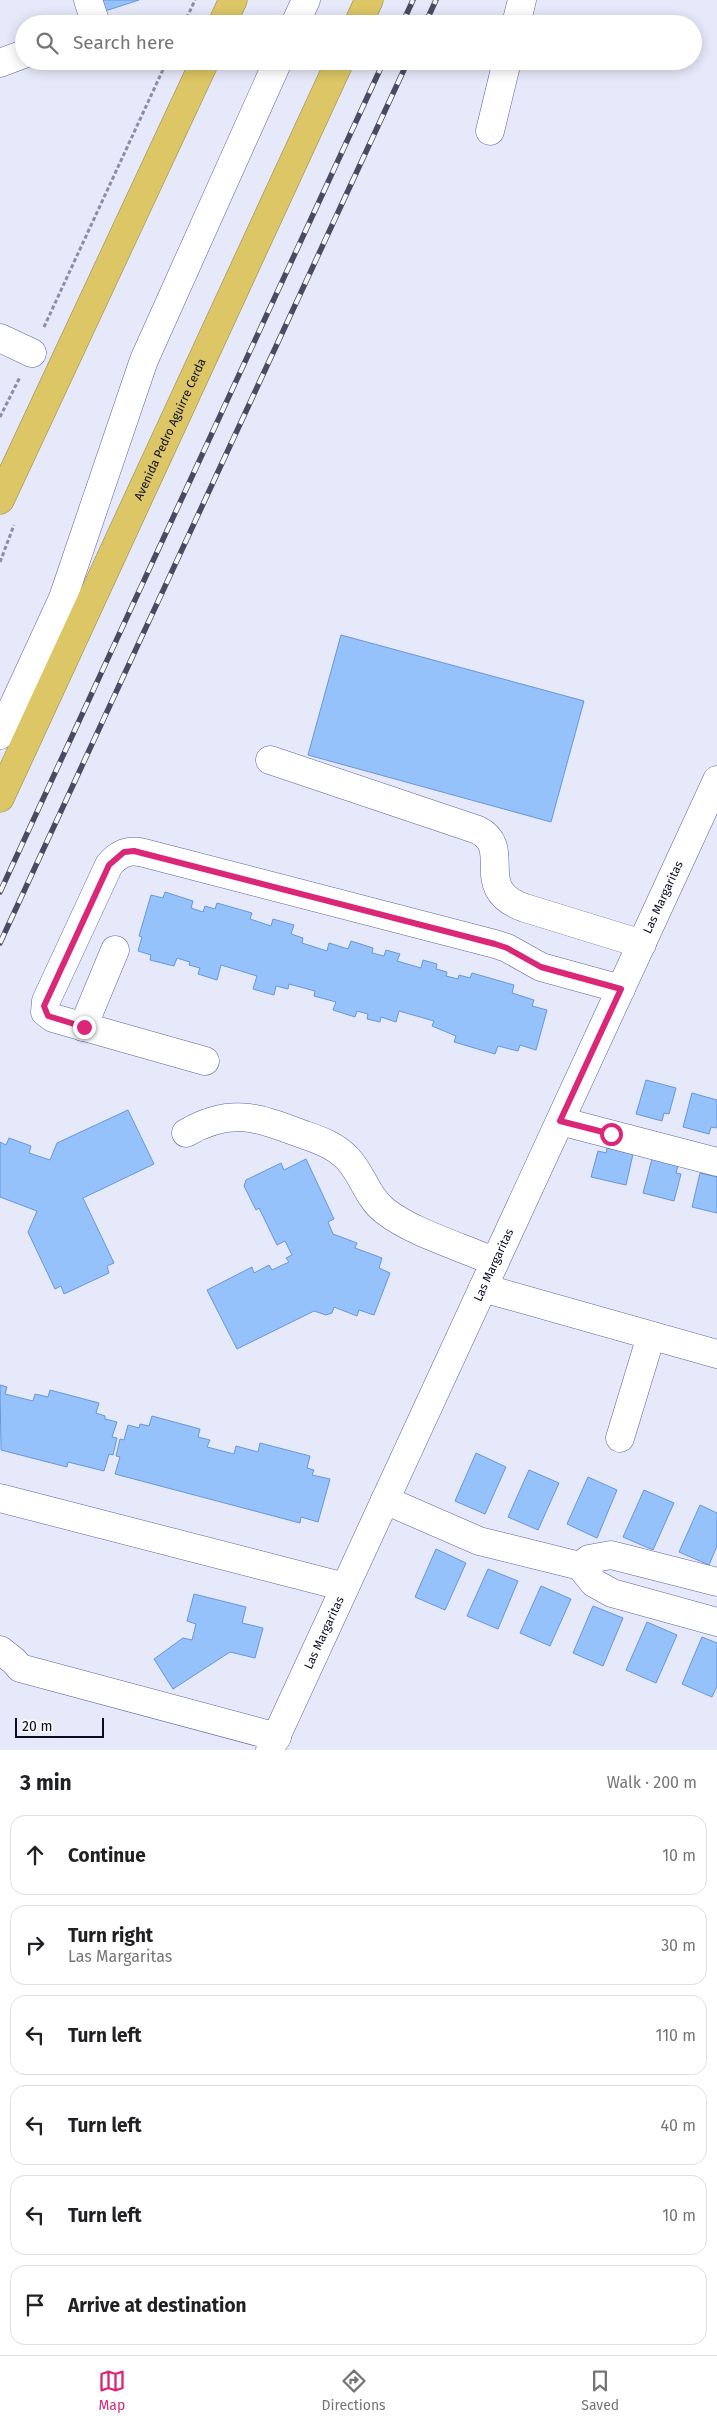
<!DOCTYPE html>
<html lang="en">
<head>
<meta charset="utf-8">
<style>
  :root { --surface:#fff; --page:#f2f2f2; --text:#202124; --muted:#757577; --line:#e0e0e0; --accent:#db2777 }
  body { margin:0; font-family:"Fira Sans",sans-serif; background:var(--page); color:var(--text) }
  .scale { position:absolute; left:15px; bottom:12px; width:89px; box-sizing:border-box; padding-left:5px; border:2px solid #0a0b27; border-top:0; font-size:14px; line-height:18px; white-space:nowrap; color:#0a0b27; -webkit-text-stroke:4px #f7f7f7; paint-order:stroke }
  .stop { position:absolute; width:15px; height:15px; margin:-11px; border:4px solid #db2777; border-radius:50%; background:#fff }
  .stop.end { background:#db2777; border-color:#fff; box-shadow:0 1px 5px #0008 }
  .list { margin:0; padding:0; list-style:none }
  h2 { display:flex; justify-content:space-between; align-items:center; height:65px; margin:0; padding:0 20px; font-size:21px }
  h2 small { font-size:16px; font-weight:400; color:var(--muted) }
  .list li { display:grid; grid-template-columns:32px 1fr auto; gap:15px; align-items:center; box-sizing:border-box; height:80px; margin:0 10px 10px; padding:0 10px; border:1px solid var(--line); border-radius:15px }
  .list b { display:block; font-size:19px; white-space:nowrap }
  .list p { margin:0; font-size:16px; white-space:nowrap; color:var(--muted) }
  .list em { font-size:16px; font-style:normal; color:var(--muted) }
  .icon { flex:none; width:28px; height:28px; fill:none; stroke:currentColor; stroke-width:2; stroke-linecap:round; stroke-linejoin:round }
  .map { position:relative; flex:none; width:717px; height:1750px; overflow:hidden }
  .search { position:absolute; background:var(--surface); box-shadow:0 2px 12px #0003; left:15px; right:15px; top:15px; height:55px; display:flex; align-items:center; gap:12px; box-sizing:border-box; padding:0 18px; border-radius:28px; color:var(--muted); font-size:19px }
  .sheet { height:605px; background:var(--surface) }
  nav { display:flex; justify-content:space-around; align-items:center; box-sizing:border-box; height:70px; border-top:1px solid var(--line); background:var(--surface); font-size:14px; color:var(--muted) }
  nav a { display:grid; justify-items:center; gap:2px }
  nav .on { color:var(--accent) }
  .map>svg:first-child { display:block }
</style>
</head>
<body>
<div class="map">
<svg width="717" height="1750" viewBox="0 0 717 1750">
  <rect width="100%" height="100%" fill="#e5e9f9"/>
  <path fill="#96c2fc" stroke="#6797d7" d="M98,0H139L102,12Z
    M341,635L584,701L551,822L308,755Z
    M165,892L193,901L191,908L203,912L205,906L215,909L217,903L252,913L250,919L271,926L273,919L294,925L291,934L303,938L302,943L327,951L329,943L348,949L351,941L373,948L372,953L384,956L386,950L400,954L397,961L421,968L423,960L437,964L436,969L447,972L446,976L458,979L459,975L470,978L472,973L514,985L512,993L534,1000L532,1006L547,1010L536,1050L520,1045L518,1051L498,1046L495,1054L454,1042L456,1036L432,1026L434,1021L399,1011L396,1022L381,1017L380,1022L367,1019L368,1014L357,1011L355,1017L333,1010L336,1002L314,996L315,991L289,984L288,989L276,986L274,995L253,989L257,976L221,965L217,980L198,974L200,968L189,965L190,962L177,958L174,966L150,960L151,955L138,951L142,937L139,936L151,895L163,898Z
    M646,1080L676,1088L669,1114L664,1113L662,1121L636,1114Z
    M692,1093L717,1100V1124L716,1128L711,1127L709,1134L683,1127Z
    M128,1110L154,1164L83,1198L114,1263L107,1266L109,1273L64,1294L61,1286L55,1289L28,1232L37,1211L0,1197V1142L6,1145L9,1138L31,1146L29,1153L50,1160L57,1143Z
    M607,1148L633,1154L626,1185L591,1177L598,1151L606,1153Z
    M306,1159L334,1219L328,1222L333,1234L357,1243L355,1248L382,1258L379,1268L390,1273L374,1315L359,1310L357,1316L334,1307L332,1313L326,1315L314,1311L237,1349L207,1290L252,1267L254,1273L269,1265L272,1270L289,1262L286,1258L292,1255L285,1241L277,1245L259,1208L256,1210L244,1186L246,1180L281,1163L284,1170Z
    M652,1159L678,1166L676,1173L681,1174L674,1201L643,1193Z
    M700,1173L717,1177V1213L692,1207Z
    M0,1385L7,1387L5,1394L33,1401L35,1394L48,1397L50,1390L99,1403L96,1413L105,1416V1419L117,1422L112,1437L117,1438L113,1455L109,1454L104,1471L68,1462L67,1467L1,1450Z
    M152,1416L200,1429L198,1437L210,1440L207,1447L234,1454L236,1446L258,1452L260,1443L310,1456L307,1468L314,1470L312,1475L330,1479L318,1522L301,1517L300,1523L115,1474L120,1457L116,1456L120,1439L124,1440L128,1425L139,1428L140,1424L149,1426Z
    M476,1453L506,1467L485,1514L455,1501Z
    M529,1470L559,1483L538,1530L508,1517Z
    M588,1477L617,1490L597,1538L567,1524Z
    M644,1490L674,1503L653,1550L623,1537Z
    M700,1505L717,1513V1546L709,1565L679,1552Z
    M436,1549L466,1563L445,1610L415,1597Z
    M488,1569L518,1581L498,1629L467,1616Z
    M541,1586L571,1599L550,1646L520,1633Z
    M194,1594L246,1607L242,1623L263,1628L255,1658L230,1652L173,1689L154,1659L183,1638L192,1640L196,1624L187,1621Z
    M593,1606L623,1618L603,1666L573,1653Z
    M647,1622L677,1635L656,1683L626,1670Z
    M702,1637L717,1643V1686L712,1697L682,1684Z"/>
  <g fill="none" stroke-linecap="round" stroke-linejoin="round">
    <defs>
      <g id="minor">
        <path d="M88,0L96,24"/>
        <path d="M295,24L306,0"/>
        <path d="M516,24L522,0"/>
        <path d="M0,63L24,54"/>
        <path d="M490,131L507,61"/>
        <path d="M0,338L32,353"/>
        <path d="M0,735L63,598L144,360L278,61"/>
        <path d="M270,760L478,830C515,849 470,889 525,908L642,944"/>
        <path d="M83,1027L115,950"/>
        <path d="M205,1061L53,1018L45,1012L46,1001L109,865C119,853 129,849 144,853L495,944L507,948L541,967L621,989"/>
        <path d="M560,1121L717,1162"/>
        <path d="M186,1133C230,1107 257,1117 302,1134C319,1140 335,1145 348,1159C363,1175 367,1197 385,1211C413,1233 462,1247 495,1262"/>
        <path d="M483,1288L717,1354"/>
        <path d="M620,1438L651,1336"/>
        <path d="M0,1498L345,1587"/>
        <path d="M385,1500L479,1541L580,1566L594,1583L612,1593L717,1622"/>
        <path d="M580,1566L589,1559L611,1555L717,1582"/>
        <path d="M0,1650L14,1661L20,1668L277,1737"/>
        <path id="s1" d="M270,1750L717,780"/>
      </g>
      <g id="highway">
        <path d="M222,24L233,0"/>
        <path d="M358,24L369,0"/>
        <path d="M0,500L205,61"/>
        <path id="s2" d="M0,798L340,61"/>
      </g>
    </defs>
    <use href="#minor" stroke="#5a63a9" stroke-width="29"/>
    <use href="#highway" stroke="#93854f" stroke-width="29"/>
    <path stroke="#8b8ea3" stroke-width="3" stroke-dasharray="4 2.5" stroke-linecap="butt" d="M184,24L195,0
      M44,327L167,61
      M0,417L20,377
      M0,562L14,525"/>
    <use href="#minor" stroke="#fff" stroke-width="28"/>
    <use href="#highway" stroke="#ddc665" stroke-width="28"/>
    <defs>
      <path id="rail" d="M402,24L413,0
        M425,24L436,0
        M0,892L384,61
        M0,943L408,61"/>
    </defs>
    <use href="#rail" stroke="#494b63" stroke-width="5.5"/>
    <use href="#rail" stroke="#f7f7f7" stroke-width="4" stroke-dasharray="11" stroke-linecap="butt"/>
  </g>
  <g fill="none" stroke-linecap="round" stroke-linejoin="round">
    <path stroke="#db2777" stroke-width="6" d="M84,1027L48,1016L44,1006L109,865L124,852L134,851L495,944L507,948L541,967L621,989L560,1121L611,1134"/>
  </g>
  <g text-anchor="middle" stroke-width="4" stroke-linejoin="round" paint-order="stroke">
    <g font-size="12" fill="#0a0b27" stroke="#f7f7f7">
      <text dy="4" stroke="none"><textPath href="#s2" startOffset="406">Avenida Pedro Aguirre Cerda</textPath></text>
      <text dy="4" stroke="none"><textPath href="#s1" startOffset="939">Las Margaritas</textPath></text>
      <text dy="4" stroke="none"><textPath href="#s1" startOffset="534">Las Margaritas</textPath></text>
      <text dy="4" stroke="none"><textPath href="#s1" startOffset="129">Las Margaritas</textPath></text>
    </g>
  </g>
</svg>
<div class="scale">20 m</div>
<div class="stop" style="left:611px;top:1134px"></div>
<div class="stop end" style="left:84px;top:1027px"></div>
<div class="search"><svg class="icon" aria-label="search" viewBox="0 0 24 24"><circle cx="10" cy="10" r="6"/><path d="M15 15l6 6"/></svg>Search here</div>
</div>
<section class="sheet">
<h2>3 min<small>Walk · 200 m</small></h2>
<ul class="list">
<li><svg class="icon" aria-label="ahead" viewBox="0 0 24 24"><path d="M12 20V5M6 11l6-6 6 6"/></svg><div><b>Continue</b></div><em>10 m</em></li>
<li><svg class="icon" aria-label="right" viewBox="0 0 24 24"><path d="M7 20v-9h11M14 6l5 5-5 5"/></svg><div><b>Turn right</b><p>Las Margaritas</p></div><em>30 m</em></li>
<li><svg class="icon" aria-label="left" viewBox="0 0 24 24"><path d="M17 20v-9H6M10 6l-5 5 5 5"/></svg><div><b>Turn left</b></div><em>110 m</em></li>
<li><svg class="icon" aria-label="left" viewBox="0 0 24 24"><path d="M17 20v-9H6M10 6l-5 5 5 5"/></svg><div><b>Turn left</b></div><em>40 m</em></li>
<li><svg class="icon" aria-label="left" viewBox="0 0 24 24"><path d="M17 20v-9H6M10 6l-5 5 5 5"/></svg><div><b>Turn left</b></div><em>10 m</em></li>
<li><svg class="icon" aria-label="arrive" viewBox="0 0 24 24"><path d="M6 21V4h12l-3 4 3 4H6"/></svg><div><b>Arrive at destination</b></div></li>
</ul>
</section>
<nav>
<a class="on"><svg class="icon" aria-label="map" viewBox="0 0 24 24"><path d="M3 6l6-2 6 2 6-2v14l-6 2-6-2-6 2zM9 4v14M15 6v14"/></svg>Map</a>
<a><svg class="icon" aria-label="directions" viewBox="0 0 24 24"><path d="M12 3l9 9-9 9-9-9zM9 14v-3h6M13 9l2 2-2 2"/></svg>Directions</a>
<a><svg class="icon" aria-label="saved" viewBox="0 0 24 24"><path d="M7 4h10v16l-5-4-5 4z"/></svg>Saved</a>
</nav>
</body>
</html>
